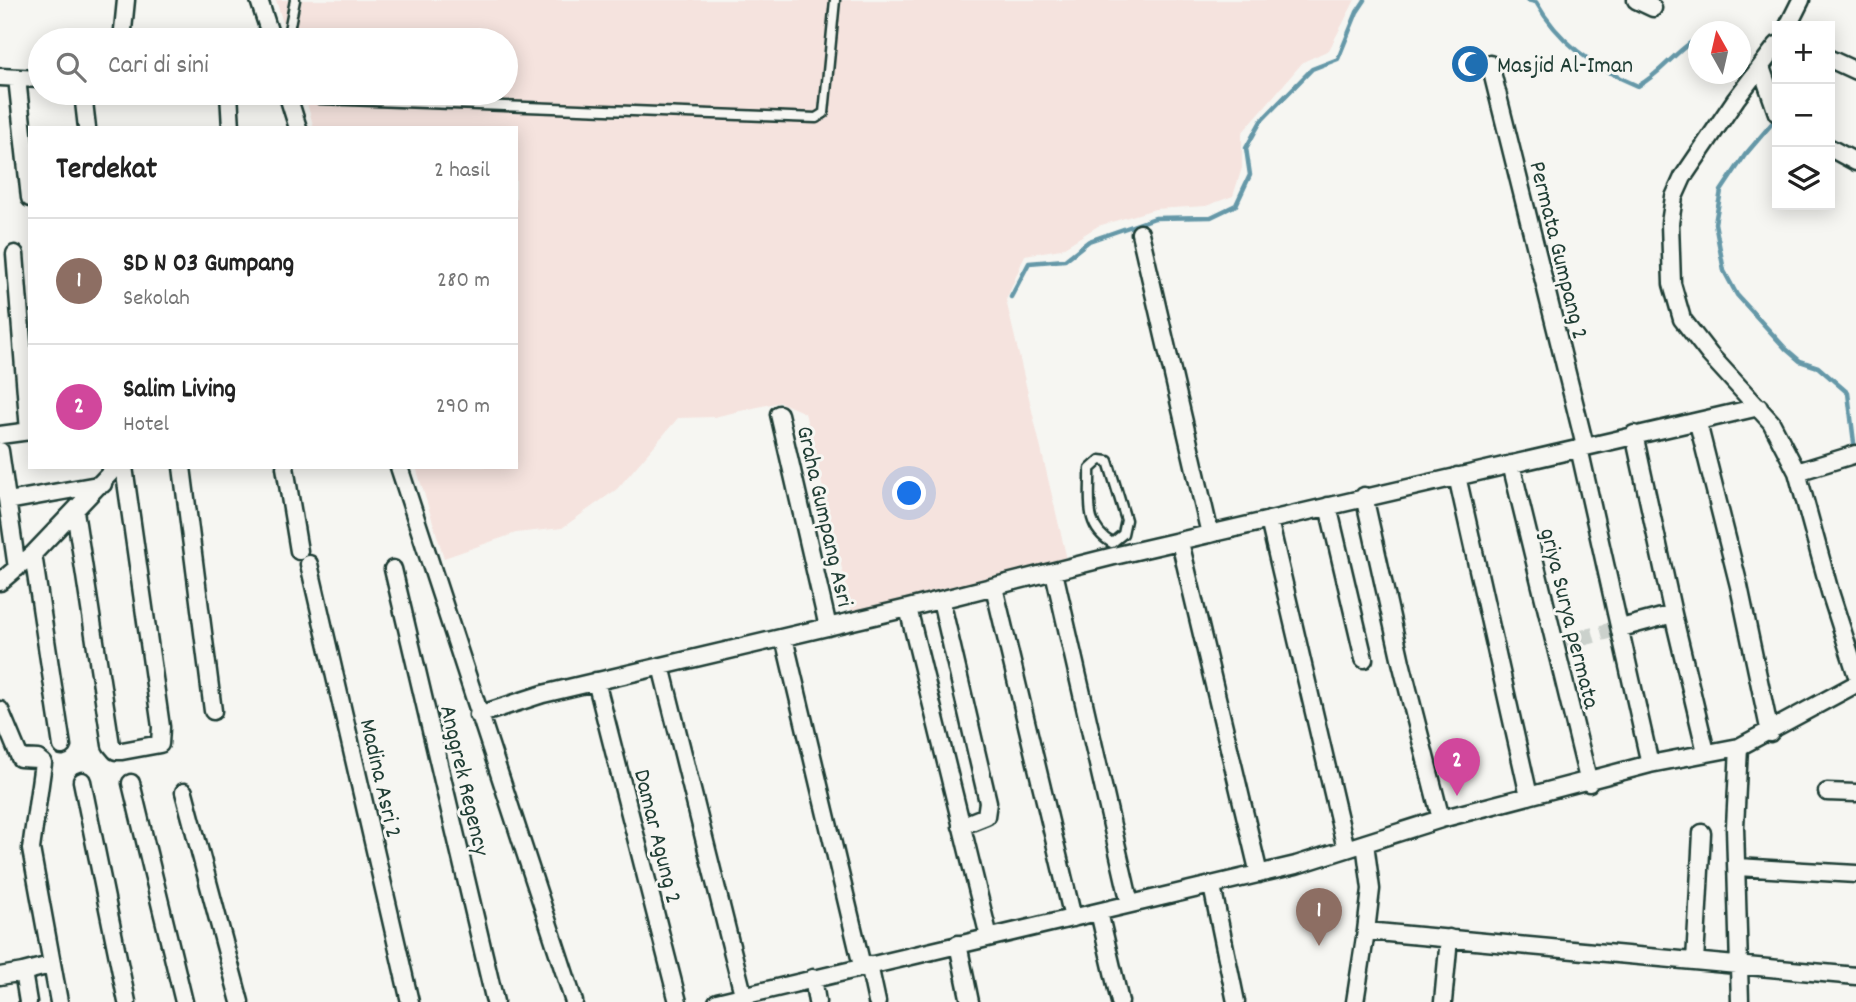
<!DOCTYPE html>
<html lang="id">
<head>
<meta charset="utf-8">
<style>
  :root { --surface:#fff; --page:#f2f2f2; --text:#222; --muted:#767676; --line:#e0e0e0; --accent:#2563eb }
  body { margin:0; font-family:Dekko,sans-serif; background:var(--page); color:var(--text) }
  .controls { position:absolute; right:21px; top:21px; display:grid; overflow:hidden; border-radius:0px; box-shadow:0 4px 18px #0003 }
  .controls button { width:63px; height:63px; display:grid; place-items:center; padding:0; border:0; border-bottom:2px solid var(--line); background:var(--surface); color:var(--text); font:35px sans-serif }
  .compass { position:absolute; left:1688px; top:21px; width:63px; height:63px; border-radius:50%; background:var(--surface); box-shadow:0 4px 18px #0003; rotate:352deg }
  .you { position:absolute; left:910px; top:494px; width:24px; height:24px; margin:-18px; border:5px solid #fff; border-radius:50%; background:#1a73e8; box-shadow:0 0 0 10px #1a73e833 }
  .badge { display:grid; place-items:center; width:46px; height:46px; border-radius:50%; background:var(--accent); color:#fff; font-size:23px; font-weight:700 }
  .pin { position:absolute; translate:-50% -58px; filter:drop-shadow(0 2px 4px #0008) }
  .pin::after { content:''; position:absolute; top:37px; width:24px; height:21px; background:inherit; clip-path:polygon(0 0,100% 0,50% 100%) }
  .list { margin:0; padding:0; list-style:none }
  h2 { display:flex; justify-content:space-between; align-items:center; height:91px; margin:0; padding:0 28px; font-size:30px }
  h2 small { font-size:23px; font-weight:400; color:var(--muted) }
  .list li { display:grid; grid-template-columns:46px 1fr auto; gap:21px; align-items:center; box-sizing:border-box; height:126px; padding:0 28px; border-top:2px solid var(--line) }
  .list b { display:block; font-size:26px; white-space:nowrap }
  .list p { margin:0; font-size:23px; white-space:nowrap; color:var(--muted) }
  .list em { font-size:23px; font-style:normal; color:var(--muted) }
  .icon { flex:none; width:38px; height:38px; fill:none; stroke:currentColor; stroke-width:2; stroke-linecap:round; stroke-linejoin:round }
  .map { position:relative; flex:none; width:1856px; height:1002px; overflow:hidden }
  .search { position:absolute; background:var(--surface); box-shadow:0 4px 18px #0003; left:28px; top:28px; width:490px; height:77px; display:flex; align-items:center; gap:18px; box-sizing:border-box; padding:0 24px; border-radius:38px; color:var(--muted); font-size:26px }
  .panel { position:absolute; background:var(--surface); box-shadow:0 4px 18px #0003; left:28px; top:126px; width:490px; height:343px; border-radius:0px }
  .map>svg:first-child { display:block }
</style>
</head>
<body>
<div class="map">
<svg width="1856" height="1002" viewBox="0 0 1856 1002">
  <rect width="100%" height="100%" fill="#f6f6f2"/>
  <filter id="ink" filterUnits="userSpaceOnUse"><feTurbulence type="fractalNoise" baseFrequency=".0143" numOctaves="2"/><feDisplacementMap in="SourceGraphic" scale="14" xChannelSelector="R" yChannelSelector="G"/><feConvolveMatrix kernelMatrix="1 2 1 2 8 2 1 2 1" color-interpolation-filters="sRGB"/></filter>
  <g filter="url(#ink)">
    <path fill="#f5e3de" d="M276,0H1355L1329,50L1303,62L1242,133V168L1233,196L1206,206L1155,209L1098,226L1061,249L1025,255L1006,300L1069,568L854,620L805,413L780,402L714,417L678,418L617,489L562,528L516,533L444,558L416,467H516V128H314L304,93H506V40H288Z"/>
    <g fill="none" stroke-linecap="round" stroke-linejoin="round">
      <path stroke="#6598a8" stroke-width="4.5" d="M1527,0L1536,2C1559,43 1596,69 1638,86C1660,74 1672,55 1693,41L1699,42
        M1741,68L1751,77
        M1773,115L1774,121L1745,155L1721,191L1715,223L1724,271L1737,295L1786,349L1800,361L1818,367L1848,393L1855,451
        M1011,297L1029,263L1065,260L1089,241L1155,218L1211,217L1236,205L1250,175L1246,148L1261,121L1312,69L1338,59L1357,12L1365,0"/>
      <path stroke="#cbd1cc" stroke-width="16" stroke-dasharray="16 8" stroke-linecap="butt" d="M1555,645L1621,628"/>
      <defs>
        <path id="lane" d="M287,40L295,0
          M320,99L816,118L824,113L835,0
          M1100,460L1108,461L1126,520L1123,534L1112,543C1083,526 1091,499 1090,469Z"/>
        <path id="street" d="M259,0L272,40
          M1636,0L1653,8
          M1788,26L1801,0
          M122,40L126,0
          M1777,45L1736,99L1683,177L1674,197L1670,223L1672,284L1682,319L1710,355L1771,422L1797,472L1830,592L1856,673
          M1830,59L1856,71
          M1490,64L1585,446
          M1761,67L1777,113
          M0,77L40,79
          M17,78L30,198
          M83,93L87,128
          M229,93L231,128
          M287,93L298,128
          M1830,148L1856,162
          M1140,233L1210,534
          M15,254L29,431
          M779,414L828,627
          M1698,423L1739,586L1770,733
          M1634,434L1673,614
          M0,435L30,431
          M1579,448L1650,764
          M0,451L17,568
          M1511,464L1589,783
          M182,467L213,711
          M285,467L299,551
          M399,467L574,1002
          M1797,472L1856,454
          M1457,476L1529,796
          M1364,496L1401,662L1441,819
          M8,501L103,484
          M1328,506L1364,659
          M75,511L111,745L116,751H122L160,744L161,727L124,467
          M1269,520L1346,849
          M1180,542L1259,874
          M33,554L62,746
          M309,564L410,1002
          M393,569L495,1002
          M1054,572L1130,904
          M0,582L33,554L116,467
          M994,587L1073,918
          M941,600L988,802L986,816L961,826
          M908,608L989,937
          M1621,628L1673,614L1706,752
          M784,638L862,966
          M661,666L745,1002
          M596,681L678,1002
          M0,710L20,758L38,759L43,763L31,849L59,1002
          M478,715L543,694L908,608L1114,556L1759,407
          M1739,747L1735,827L1740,1002
          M82,781L127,1002
          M131,783L184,1002
          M184,792L240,1002
          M1827,792L1856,793
          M1365,843L1371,889L1366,931L1856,976
          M1737,867L1856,874
          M1212,886L1236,1002
          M1099,912L1120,1002
          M958,944L970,1002
          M1695,961L1702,833
          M869,965L877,1002
          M0,976L23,972
          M813,978L817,1002
          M28,1002L23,972L50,965
          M717,1002L1296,865L1441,819L1650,764L1739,747L1856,684
          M1355,1002L1366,931
          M1443,1002L1449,938"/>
      </defs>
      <use href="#lane" stroke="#1f3d34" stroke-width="13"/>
      <use href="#street" stroke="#1f3d34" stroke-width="21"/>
      <use href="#lane" stroke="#f6f6f2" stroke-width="8"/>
      <use href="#street" stroke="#f6f6f2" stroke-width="16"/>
    </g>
  </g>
  <defs>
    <symbol id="mosque-disc" viewBox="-11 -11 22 22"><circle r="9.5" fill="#1f6fb2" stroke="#f6f6f2"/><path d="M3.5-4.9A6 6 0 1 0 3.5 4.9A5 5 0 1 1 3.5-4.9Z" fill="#fff"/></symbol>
  </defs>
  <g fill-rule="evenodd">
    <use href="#mosque-disc" x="1448" y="42" width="44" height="44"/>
  </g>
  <g text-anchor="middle" stroke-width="6" stroke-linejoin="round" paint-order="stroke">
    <g font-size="24" fill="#1f3d34" stroke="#f6f6f2" text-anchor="start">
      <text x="1497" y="72">Masjid Al-Iman</text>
    </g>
    <g font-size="24" fill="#1f3d34" stroke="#f6f6f2">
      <text transform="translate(1560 250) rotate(76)" y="8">Permata Gumpang 2</text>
      <text transform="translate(826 516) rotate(77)" y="8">Graha Gumpang Asri</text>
      <text transform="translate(1571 618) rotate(76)" y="8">griya Surya permata</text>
      <text transform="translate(382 778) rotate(77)" y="8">Madina Asri 2</text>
      <text transform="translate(466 780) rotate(77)" y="8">Anggrek Regency</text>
      <text transform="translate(659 836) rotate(76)" y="8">Damar Agung 2</text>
    </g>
  </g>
</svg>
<div class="controls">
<button>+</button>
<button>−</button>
<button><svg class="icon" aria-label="layers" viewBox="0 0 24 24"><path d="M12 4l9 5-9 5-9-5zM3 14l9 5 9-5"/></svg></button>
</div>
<svg class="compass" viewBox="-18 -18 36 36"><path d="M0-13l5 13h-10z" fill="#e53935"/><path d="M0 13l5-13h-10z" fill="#767676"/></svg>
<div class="you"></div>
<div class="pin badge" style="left:1319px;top:946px;background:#8d6e63">1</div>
<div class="pin badge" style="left:1457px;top:796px;background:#d1479c">2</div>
<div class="search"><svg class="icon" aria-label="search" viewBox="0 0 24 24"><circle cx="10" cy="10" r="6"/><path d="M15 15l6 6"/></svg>Cari di sini</div>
<section class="panel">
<h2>Terdekat<small>2 hasil</small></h2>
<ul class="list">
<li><span class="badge" style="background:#8d6e63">1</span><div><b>SD N 03 Gumpang</b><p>Sekolah</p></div><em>280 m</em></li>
<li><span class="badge" style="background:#d1479c">2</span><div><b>Salim Living</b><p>Hotel</p></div><em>290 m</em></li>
</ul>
</section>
</div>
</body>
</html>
